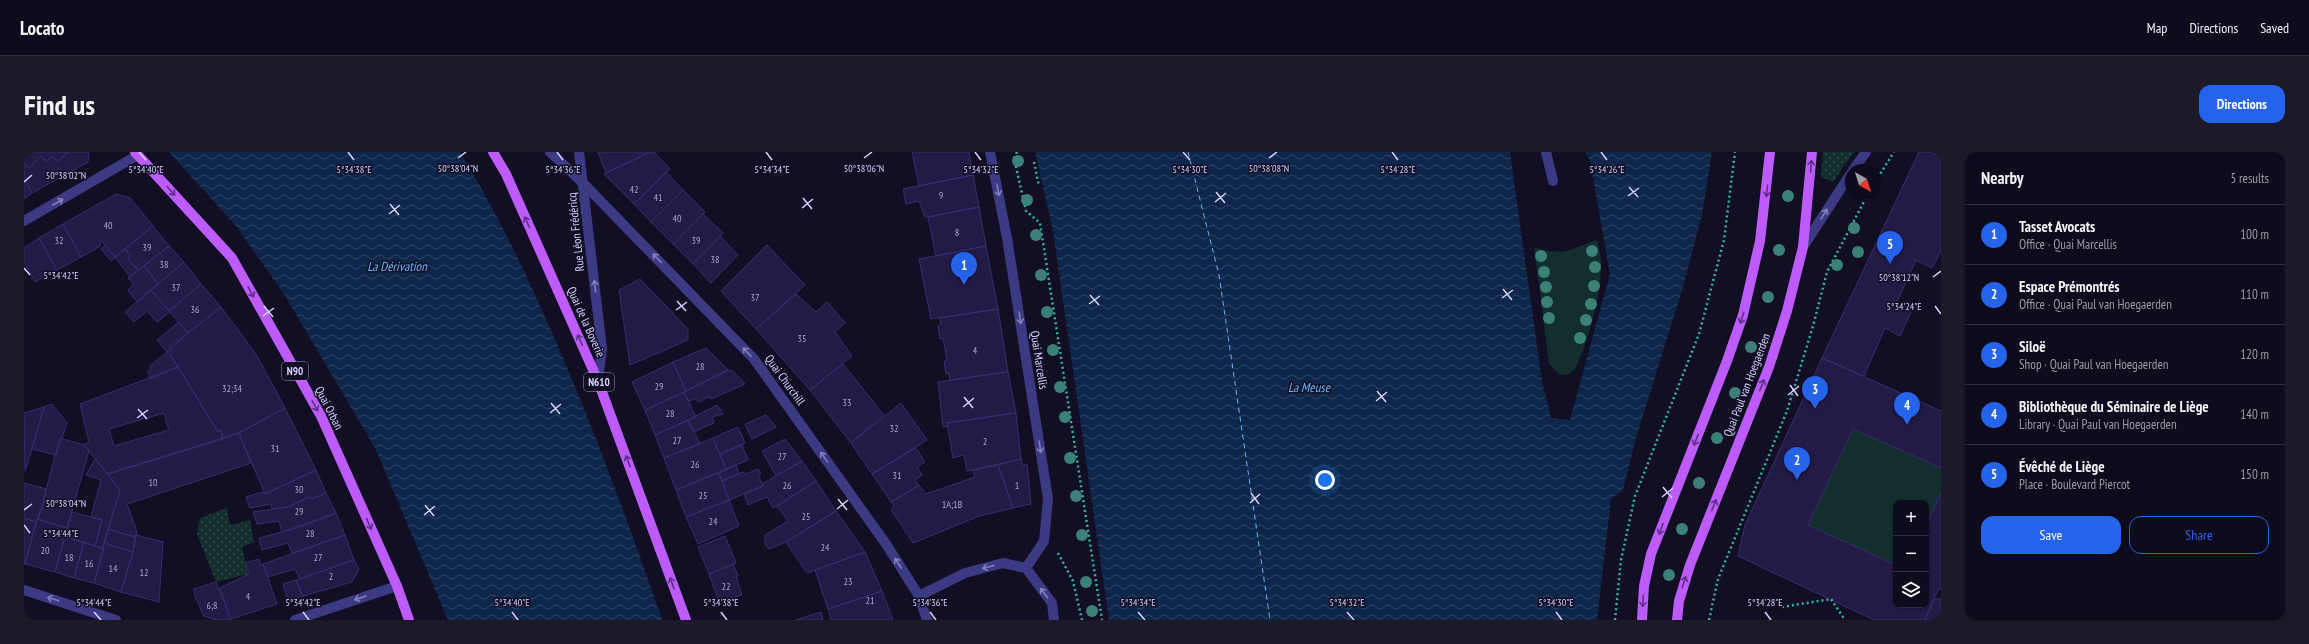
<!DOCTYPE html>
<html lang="en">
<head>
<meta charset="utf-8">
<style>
  :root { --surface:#0e0b1c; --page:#1c1929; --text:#f1f3f6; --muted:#9b9ba3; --line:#2e2b3b; --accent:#2563eb }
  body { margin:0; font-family:"PT Sans Narrow",sans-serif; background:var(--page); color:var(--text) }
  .controls { position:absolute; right:12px; bottom:12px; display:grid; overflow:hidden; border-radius:8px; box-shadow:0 1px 3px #0004 }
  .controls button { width:36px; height:36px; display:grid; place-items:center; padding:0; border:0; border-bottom:1px solid var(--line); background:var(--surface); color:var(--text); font:20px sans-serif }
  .compass { position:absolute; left:1821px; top:12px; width:36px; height:36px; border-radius:50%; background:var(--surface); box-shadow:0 1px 3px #0004; rotate:141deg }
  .you { position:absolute; left:1301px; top:328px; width:14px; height:14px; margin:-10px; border:3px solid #fff; border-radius:50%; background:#1a73e8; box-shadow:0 0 0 6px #1a73e833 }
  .badge { display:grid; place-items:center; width:26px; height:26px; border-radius:50%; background:var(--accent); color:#fff; font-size:13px; font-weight:700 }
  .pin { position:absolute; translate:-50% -33px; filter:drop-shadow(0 1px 2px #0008) }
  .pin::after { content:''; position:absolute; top:21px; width:14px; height:12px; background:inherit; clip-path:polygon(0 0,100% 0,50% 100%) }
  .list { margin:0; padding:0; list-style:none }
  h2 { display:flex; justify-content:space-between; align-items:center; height:52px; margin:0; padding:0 16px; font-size:17px }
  h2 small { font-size:13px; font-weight:400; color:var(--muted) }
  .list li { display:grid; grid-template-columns:26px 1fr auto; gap:12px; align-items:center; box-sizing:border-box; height:60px; padding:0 16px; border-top:1px solid var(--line) }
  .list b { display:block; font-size:15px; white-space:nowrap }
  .list p { margin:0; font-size:13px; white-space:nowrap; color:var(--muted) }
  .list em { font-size:13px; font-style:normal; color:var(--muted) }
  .actions { display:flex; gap:8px; padding:12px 16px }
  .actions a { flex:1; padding:9px 0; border:1px solid var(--accent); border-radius:12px; text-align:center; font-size:14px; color:var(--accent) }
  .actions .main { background:var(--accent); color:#fff }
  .icon { flex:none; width:22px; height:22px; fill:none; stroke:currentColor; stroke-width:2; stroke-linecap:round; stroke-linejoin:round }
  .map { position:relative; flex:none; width:1917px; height:468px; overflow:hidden; border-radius:12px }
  header { display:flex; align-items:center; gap:24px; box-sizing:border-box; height:56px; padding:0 20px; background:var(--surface); border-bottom:1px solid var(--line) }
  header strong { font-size:19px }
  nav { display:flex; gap:22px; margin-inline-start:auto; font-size:14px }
  .intro { display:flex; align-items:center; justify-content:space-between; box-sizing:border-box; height:96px; padding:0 24px }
  h1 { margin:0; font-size:28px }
  .button { padding:10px 18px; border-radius:12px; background:var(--accent); color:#fff; font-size:14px; font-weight:700 }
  main { display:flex; gap:24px; padding:0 24px }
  aside { flex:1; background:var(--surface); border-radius:12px; box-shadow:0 1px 3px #0004 }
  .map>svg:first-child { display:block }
</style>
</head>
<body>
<header>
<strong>Locato</strong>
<nav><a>Map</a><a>Directions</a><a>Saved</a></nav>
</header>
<div class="intro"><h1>Find us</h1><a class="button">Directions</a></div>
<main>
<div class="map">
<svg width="1917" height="468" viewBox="0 0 1917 468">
  <defs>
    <pattern id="park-dots" width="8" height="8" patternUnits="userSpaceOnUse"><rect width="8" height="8" fill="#122e2d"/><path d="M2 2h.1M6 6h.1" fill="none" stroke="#344b4c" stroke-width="1.8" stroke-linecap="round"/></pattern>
    <pattern id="water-waves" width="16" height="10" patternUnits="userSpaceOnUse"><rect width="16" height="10" fill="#0e2649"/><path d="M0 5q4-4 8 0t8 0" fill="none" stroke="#304564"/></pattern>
  </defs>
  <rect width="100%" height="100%" fill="#120f25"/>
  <path fill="#122e2d" d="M1573,88C1574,95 1577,102 1577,109C1578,141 1565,188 1551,217L1545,222L1536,223L1525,212L1510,95C1540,106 1547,96 1573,88Z
    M1829,277L1917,316V340L1902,374V351H1872V413L1784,373Z"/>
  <path fill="url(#park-dots)" d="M1799,0H1830L1809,30L1797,25Z
    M203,356L206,373L226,368L230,390L218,395L224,422L192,430L173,382L176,366Z"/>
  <path fill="url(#water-waves)" d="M145,0H436C477,66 509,137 540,208C576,294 608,380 638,468H424L351,296L260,142L212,74Z
    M1011,0H1486L1518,230L1527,266L1546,268L1586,122L1566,8L1561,0H1688L1678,63L1659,135L1612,286L1599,338L1587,347L1573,468H1085L1029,79Z"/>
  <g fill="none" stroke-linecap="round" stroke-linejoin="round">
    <path stroke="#62b9fd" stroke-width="1" stroke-dasharray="5 4" stroke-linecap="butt" d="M1164,0L1195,123L1246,468"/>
  </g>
  <path fill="#231b45" stroke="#392d71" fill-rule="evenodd" d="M0,0H43L44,1L34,10L29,4L23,9L17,4L5,16L0,11Z
    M43,0H65L64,10L8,41L0,27V11L5,16L17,4L23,9L29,4L34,10Z
    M574,0H626L582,21Z
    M626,0H630L646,17L610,52L580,22Z
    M888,0H945L949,23L895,34Z
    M1895,0H1906L1917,5V99L1908,116L1892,108L1871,154L1887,160L1876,184L1861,176L1840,224L1798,206Z
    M642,20L659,38L627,70L610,52Z
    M949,23L955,55L904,65H901L895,49L882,52L879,37Z
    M0,27L8,41L0,47Z
    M659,38L681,60L649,92L627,70Z
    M92,42L106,46L129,74L91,105L77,88L75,95L57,105L39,72Z
    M955,55L962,94L912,104L904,65Z
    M679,62L699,81L669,112L649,92Z
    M39,72L57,105L33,118L15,86Z
    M129,74L145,94L115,118L104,108L106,103L101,97Z
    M696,84L714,103L687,131L669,112Z
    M15,86L33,118L11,130L0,110V96Z
    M81,93L91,105L87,109L77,97Z
    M743,93L781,133L732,177L697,139Z
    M145,94L160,110L134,132L120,113Z
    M962,94L974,157L907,167L895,107Z
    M101,97L106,103L104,108L113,117L106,125L91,105Z
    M160,110L177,132L145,159L127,138Z
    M120,114L134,132L113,150L104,138L110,132L104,126Z
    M616,127L664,177V188L606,213L595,138Z
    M177,132L197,155L164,181L145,159Z
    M127,138L146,160L133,170L123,159L110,170L101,160Z
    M772,142L792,160L803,150L821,171L811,180L828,204L786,238L732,177Z
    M197,155L232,202L261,256L215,281L199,287L197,278L194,280L145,200L148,197L146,195Z
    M974,157L984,220L926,228L925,221L922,222L920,209H923L919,186L916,187L914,174L917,173L916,166Z
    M155,170L164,181L143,200L133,188Z
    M682,196L704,218L662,239L649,210Z
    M143,200L154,215L126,227L124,219L127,218L126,214Z
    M1798,206L1917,259V316L1829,277L1784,373L1872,413V453H1902V374L1917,340V437L1914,438L1901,468H1850L1714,404L1721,373Z
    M649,210L662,239L621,258L608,230Z
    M819,212L860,263L827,291L786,238Z
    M154,215L194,280L197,278L199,287L84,322L60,293L65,290L56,252ZM140,261L145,278L90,294L85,277Z
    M704,218L709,219L721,232L687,247L686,244L675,250L671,247L665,249L660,240Z
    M984,220L992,261L923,271L924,274L919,275L914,230Z
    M660,240L672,265L631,283L621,258Z
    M877,251L903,288L848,322L827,291Z
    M28,252L43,271L32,303L8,297L20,255Z
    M693,253L699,262L688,265L690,271L670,280L664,268Z
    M20,255L8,297L1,319L0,261Z
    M261,256L292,318L241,342L215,281Z
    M992,261L997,307L943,319L940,303L929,306L923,271Z
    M742,263L752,275L728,287L721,272Z
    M664,268L676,292L640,306L631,283Z
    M714,275L721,291L696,302L689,286Z
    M215,281L227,311L103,352L113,380L111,385L84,377L96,338L83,322Z
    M36,286L60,293L65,299L43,376L14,367L20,350L19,349Z
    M689,286L702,317L652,338L640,306Z
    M761,287L778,309L752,324L738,299Z
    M718,293L724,308L702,317L696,302Z
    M892,296L901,310L893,315L898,323L891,328L895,333L867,350L848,322Z
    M71,307L96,338L79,396L71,394L78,368L67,365L77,328L62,323Z
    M997,307L999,313L1003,312L1007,352L989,356L974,313Z
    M778,309L792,329L753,354L749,356L743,345L724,353L720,342L739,334L738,332Z
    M712,313L715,322L698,329L695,321Z
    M974,313L989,356L955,364L889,391L867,358L870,354L867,350L895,333L902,342L951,325L949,318Z
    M734,317L737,322L734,323L739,334L705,348L698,329L719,320L722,322Z
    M292,318L302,341L288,347L286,345L264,355L248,357L247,352L226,356L222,345L239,340L241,342Z
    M695,321L705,348L662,365L652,338Z
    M792,329L812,359L762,390L745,397L741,392V383L764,369L753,354Z
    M0,331L22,337L20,350L12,370L0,366Z
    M302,341L312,361L258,380L255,369L233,372L229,360L264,355L286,345L288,347Z
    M705,348L715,374L674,392L662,365Z
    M812,359L841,400L783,421L762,390Z
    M48,360L78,368L71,394L41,385Z
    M312,361L321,383L268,401L264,391L238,398L235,386L273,376Z
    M0,366L12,370L1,412H0Z
    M13,367L43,376L31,420L1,412Z
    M84,377L111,385L109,400L80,391Z
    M112,383L139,390L135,450L97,440L109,400Z
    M321,383L330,408L276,427L271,417L244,425L239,412Z
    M701,384L712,411L685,422L674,395Z
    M41,385L60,390L50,426L31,420Z
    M60,390L80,397L70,431L50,426Z
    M80,391L109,400L97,440L70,431Z
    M841,400L858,439L804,457L791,418Z
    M235,407L237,413L239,412L253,452L207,467L196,436L225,422L221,411Z
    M330,408L335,417L328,430L279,444L272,428Z
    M709,412L714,424L712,425L718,443L695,450L685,422Z
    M272,428L279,444L264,449L259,432Z
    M192,430L207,467L205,468H192L180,464L171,444L170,437Z
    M858,439L869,468H807L804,457Z
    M1916,446L1917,468H1901L1909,448Z
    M797,460L799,468H772Z"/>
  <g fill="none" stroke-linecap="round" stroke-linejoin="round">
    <path stroke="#30b5aa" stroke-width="2.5" stroke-dasharray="2 3" stroke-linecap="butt" d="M993,0L990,6L1002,59L1016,71L1078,468
      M1010,10L1015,34
      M1851,30L1870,0
      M1034,401L1049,429L1058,468
      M1758,455L1807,447L1821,468
      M1591,468L1597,408L1611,344L1675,182L1700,88L1711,0
      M1685,468L1694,427L1763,259L1789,174L1803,120L1844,42"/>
    <path stroke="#3c3a83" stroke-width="10" d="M526,0L559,31L730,207L862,392L895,444L903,468
      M555,0L578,197L574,229
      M966,0L983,86L1024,347L1020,389L1002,416
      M1522,0L1529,29
      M1829,18L1842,0
      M0,69L114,3
      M1779,95L1827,21
      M0,438L92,468
      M895,444L941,421L979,411L1002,416L1028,451L1030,468
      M271,468L373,434"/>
    <path stroke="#bd5bfd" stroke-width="10" d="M111,0L208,106L297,264L373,434L385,468
      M469,0L482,22L574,229L662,468
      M1618,468L1620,434L1627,402L1703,209L1719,163L1736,89L1746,0
      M1653,468L1655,449L1666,413L1745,215L1763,159L1779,95L1788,0"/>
  </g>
  <g fill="#3c8178">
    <circle cx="994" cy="9" r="6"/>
    <circle cx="1764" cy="44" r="6"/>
    <circle cx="1003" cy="48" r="6"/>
    <circle cx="1830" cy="76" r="6"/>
    <circle cx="1012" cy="83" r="6"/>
    <circle cx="1755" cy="98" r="6"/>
    <circle cx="1568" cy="99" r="6"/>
    <circle cx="1834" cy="100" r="6"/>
    <circle cx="1517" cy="104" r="6"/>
    <circle cx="1813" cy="113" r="6"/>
    <circle cx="1571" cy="115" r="6"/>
    <circle cx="1520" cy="120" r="6"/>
    <circle cx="1017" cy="123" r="6"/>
    <circle cx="1570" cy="134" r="6"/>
    <circle cx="1522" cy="135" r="6"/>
    <circle cx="1744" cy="145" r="6"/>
    <circle cx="1523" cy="150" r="6"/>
    <circle cx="1567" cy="152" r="6"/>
    <circle cx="1023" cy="160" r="6"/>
    <circle cx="1525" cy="166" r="6"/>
    <circle cx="1562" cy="168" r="6"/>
    <circle cx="1556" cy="186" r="6"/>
    <circle cx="1727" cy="195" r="6"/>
    <circle cx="1029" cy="198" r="6"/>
    <circle cx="1036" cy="235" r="6"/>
    <circle cx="1711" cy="241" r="6"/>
    <circle cx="1041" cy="265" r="6"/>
    <circle cx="1693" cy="286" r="6"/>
    <circle cx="1046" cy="306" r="6"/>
    <circle cx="1675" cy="331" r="6"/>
    <circle cx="1052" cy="344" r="6"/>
    <circle cx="1658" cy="377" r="6"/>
    <circle cx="1058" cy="383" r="6"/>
    <circle cx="1645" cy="423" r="6"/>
    <circle cx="1062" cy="430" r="6"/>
    <circle cx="1068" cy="459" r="6"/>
  </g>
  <defs><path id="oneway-shaft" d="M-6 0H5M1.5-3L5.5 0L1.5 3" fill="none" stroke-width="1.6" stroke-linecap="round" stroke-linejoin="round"/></defs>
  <g stroke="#5f3186">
    <use href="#oneway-shaft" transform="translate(1787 14) rotate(-86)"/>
    <use href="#oneway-shaft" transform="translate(147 39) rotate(48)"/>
    <use href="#oneway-shaft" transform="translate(1743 39) rotate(96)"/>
    <use href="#oneway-shaft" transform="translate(503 70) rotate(-114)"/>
    <use href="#oneway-shaft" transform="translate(227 140) rotate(61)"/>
    <use href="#oneway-shaft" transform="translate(1718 166) rotate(108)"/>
    <use href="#oneway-shaft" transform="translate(556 188) rotate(-114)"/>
    <use href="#oneway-shaft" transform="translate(1738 233) rotate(-68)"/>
    <use href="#oneway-shaft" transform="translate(291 254) rotate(61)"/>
    <use href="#oneway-shaft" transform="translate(1672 288) rotate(112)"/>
    <use href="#oneway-shaft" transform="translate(604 309) rotate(-110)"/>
    <use href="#oneway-shaft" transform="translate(1690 353) rotate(-68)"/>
    <use href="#oneway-shaft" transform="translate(345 372) rotate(66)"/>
    <use href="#oneway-shaft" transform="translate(1637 377) rotate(110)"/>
    <use href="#oneway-shaft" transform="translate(1660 430) rotate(-72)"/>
    <use href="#oneway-shaft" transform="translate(648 431) rotate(-110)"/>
    <use href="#oneway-shaft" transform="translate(1619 449) rotate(93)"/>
  </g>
  <g stroke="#827fba">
    <use href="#oneway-shaft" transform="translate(974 38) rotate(79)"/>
    <use href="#oneway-shaft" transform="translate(34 50) rotate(-30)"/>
    <use href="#oneway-shaft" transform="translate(1800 62) rotate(-58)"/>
    <use href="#oneway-shaft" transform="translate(633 106) rotate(-134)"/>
    <use href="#oneway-shaft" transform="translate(571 134) rotate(-96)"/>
    <use href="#oneway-shaft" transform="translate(996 166) rotate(81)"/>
    <use href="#oneway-shaft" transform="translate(723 200) rotate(-134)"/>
    <use href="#oneway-shaft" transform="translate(1016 295) rotate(81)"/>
    <use href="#oneway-shaft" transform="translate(800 305) rotate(-125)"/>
    <use href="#oneway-shaft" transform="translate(874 411) rotate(-123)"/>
    <use href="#oneway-shaft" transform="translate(964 415) rotate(165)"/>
    <use href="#oneway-shaft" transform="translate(1020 441) rotate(-127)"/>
    <use href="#oneway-shaft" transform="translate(336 446) rotate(161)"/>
    <use href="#oneway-shaft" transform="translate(29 447) rotate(-162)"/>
  </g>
  <path fill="none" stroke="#d7d3fe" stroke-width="1.5" d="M115,0L122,8M324,0L330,8M533,0L539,8M742,0L748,8M951,0L957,8M1159,0L1166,8M1368,0L1374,8M1577,0L1583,8M434,6L442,0M840,6L848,0M1245,6L1253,0M0,30L8,23M1605,35L1614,45M1192,40L1201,51M1604,44L1615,36M779,46L788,57M1191,50L1202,41M366,52L375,63M778,56L789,47M365,62L376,53M0,116L6,123M1909,125L1917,119M1479,137L1488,148M1066,143L1075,153M1478,146L1489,138M653,149L662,159M1065,152L1076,144M240,154L249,165M1911,154L1917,162M652,158L663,150M239,164L250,156M1766,233L1774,244M1353,239L1362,250M1764,243L1775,234M940,245L949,256M1352,249L1363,240M527,251L536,262M939,255L950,246M114,257L123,267M526,261L537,252M113,266L124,258M1639,335L1648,346M1227,341L1235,352M1638,345L1649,336M814,347L823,358M1226,351L1236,342M401,353L410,364M813,357L824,348M0,358L8,352M400,363L411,354M0,373L6,381M70,460L77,468M279,460L285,468M488,460L494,468M697,460L703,468M906,460L912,468M1114,460L1121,468M1323,460L1330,468M1532,460L1538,468M1741,460L1747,468"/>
  <g text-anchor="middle" stroke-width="3" stroke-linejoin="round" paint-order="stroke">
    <g font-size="10" fill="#aaa5d0">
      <text x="610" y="41">42</text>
      <text x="917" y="47">9</text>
      <text x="634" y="49">41</text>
      <text x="653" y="70">40</text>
      <text x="84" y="77">40</text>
      <text x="933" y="84">8</text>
      <text x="35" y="92">32</text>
      <text x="672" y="92">39</text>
      <text x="123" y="99">39</text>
      <text x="691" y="111">38</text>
      <text x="140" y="116">38</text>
      <text x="152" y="139">37</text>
      <text x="731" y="149">37</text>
      <text x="171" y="161">36</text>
      <text x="778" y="190">35</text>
      <text x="951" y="202">4</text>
      <text x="676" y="218">28</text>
      <text x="635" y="238">29</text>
      <text x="208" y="240">32;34</text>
      <text x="823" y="254">33</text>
      <text x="646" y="265">28</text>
      <text x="870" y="280">32</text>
      <text x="653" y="292">27</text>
      <text x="961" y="293">2</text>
      <text x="251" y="300">31</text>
      <text x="758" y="308">27</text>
      <text x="671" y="316">26</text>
      <text x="873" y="327">31</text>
      <text x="129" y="334">10</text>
      <text x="763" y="337">26</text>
      <text x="993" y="337">1</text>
      <text x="275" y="341">30</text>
      <text x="679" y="347">25</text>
      <text x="928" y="356">1A;1B</text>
      <text x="275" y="363">29</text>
      <text x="782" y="368">25</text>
      <text x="689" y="373">24</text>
      <text x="286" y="385">28</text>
      <text x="801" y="399">24</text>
      <text x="21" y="402">20</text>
      <text x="45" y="409">18</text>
      <text x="294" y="409">27</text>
      <text x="65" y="415">16</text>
      <text x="89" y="420">14</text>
      <text x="120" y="424">12</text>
      <text x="307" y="428">2</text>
      <text x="824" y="433">23</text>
      <text x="702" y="438">22</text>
      <text x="224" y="448">4</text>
      <text x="846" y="452">21</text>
      <text x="188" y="457">6;8</text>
    </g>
    <g fill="#120f25" stroke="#9c98bd" stroke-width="1">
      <rect x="258" y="210" width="26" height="18" rx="3"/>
      <rect x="560" y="221" width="30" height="18" rx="3"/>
    </g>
    <g font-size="11" font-weight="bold" fill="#d7d3fe">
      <text x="271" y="223">N90</text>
      <text x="575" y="234">N610</text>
    </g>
    <g font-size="12" fill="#d7d3fe" stroke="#120f25">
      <text transform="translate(552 80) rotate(-96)" y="4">Rue Léon Frédéricq</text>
      <text transform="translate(562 170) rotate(66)" y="4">Quai de la Boverie</text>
      <text transform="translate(1015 208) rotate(81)" y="4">Quai Marcellis</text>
      <text transform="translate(761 228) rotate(54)" y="4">Quai Churchill</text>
      <text transform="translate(1723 233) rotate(-69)" y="4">Quai Paul van Hoegaerden</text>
      <text transform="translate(305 256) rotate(63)" y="4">Quai Orban</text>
    </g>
    <g font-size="13" font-style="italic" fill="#62b9fd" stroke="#120f25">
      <text x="373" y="119">La Dérivation</text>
      <text x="1285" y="240">La Meuse</text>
    </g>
  </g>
  <g font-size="10" text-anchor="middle" fill="#d7d3fe" stroke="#120f25" stroke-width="3" stroke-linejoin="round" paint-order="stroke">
    <text x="1245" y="20">50°38'08"N</text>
    <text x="434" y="20">50°38'04"N</text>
    <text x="840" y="20">50°38'06"N</text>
    <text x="122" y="21">5°34'40"E</text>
    <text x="330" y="21">5°34'38"E</text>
    <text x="539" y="21">5°34'36"E</text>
    <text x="748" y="21">5°34'34"E</text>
    <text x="957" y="21">5°34'32"E</text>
    <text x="1166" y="21">5°34'30"E</text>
    <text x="1374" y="21">5°34'28"E</text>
    <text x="1583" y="21">5°34'26"E</text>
    <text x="42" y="27">50°38'02"N</text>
    <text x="37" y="127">5°34'42"E</text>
    <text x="1875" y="129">50°38'12"N</text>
    <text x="1880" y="158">5°34'24"E</text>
    <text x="42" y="355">50°38'04"N</text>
    <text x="37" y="385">5°34'44"E</text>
    <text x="70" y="454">5°34'44"E</text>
    <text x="279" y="454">5°34'42"E</text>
    <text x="488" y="454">5°34'40"E</text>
    <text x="697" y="454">5°34'38"E</text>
    <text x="906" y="454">5°34'36"E</text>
    <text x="1114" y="454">5°34'34"E</text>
    <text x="1323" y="454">5°34'32"E</text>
    <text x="1532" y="454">5°34'30"E</text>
    <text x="1741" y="454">5°34'28"E</text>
  </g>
</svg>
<div class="controls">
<button>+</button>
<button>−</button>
<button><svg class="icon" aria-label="layers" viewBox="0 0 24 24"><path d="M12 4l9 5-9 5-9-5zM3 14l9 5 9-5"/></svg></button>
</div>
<svg class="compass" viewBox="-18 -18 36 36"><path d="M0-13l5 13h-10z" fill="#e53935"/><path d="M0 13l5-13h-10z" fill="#9b9ba3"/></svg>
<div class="you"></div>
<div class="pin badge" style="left:940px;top:133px">1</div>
<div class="pin badge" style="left:1773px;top:328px">2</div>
<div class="pin badge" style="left:1791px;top:257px">3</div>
<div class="pin badge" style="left:1883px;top:273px">4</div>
<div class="pin badge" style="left:1866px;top:112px">5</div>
</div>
<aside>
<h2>Nearby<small>5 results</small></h2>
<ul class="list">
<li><span class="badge">1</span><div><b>Tasset Avocats</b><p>Office · Quai Marcellis</p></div><em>100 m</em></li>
<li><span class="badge">2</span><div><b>Espace Prémontrés</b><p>Office · Quai Paul van Hoegaerden</p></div><em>110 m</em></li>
<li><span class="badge">3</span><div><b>Siloë</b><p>Shop · Quai Paul van Hoegaerden</p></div><em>120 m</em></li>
<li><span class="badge">4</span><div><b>Bibliothèque du Séminaire de Liège</b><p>Library · Quai Paul van Hoegaerden</p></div><em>140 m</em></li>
<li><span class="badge">5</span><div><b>Évêché de Liège</b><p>Place · Boulevard Piercot</p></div><em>150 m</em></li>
</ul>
<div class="actions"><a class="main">Save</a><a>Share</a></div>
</aside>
</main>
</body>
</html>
